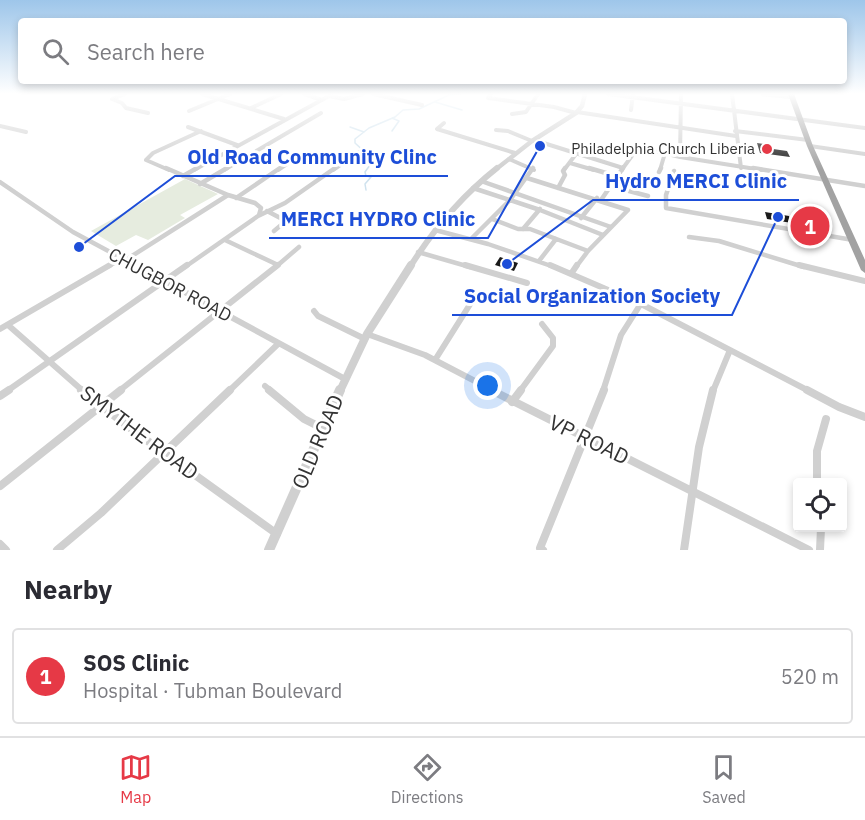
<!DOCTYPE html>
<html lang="en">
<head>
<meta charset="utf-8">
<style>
  :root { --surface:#fff; --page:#f7f7f7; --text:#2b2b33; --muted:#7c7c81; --line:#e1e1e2; --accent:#e63946 }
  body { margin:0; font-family:"IBM Plex Sans",sans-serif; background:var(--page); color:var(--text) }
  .controls { position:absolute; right:18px; bottom:18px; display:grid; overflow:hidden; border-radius:6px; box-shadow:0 3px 9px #0003 }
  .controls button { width:54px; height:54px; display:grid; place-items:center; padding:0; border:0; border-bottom:2px solid var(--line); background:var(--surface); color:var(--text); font:30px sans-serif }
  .you { position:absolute; left:488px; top:386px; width:21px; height:21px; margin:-15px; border:4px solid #fff; border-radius:50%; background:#1a73e8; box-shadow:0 0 0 9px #1a73e833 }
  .badge { display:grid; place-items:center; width:39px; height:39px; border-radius:50%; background:var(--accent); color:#fff; font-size:20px; font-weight:700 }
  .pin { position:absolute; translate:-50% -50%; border:3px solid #fff; box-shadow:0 2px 6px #0006 }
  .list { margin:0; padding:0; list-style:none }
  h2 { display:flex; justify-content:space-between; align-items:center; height:78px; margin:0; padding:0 24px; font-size:26px }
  h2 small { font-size:20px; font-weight:400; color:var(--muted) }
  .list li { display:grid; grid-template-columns:39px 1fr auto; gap:18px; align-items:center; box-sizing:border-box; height:96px; margin:0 12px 12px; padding:0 12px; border:2px solid var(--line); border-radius:6px }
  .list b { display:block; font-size:22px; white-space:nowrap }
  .list p { margin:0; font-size:20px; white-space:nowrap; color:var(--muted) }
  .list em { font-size:20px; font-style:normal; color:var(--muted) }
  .icon { flex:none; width:33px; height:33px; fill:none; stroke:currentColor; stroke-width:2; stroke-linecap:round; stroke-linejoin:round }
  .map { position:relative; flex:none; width:865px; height:550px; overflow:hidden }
  .search { position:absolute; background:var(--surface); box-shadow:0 3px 9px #0003; left:18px; right:18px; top:18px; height:66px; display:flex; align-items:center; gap:15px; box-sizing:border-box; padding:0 21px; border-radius:6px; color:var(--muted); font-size:22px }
  .sheet { height:186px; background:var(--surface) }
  nav { display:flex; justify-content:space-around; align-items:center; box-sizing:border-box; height:84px; border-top:2px solid var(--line); background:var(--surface); font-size:16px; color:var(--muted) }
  nav a { display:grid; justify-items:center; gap:3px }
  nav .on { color:var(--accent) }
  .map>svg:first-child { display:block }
</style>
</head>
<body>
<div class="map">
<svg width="865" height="550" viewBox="0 0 865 550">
  <rect width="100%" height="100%" fill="#fff"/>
  <path fill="#e6ecdf" d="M185,179L218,194L180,215L185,218L148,240L136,235L116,246L91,231Z"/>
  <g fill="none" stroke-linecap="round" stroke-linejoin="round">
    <path stroke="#cfe2ee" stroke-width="1.5" d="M435,102L462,110
      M392,118L399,121L392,131
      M350,127L364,132
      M366,190L365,184L371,177L366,176L365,172L370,165L369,156L355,143V139L369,128L395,117L403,110L419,109L449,95L460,94"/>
  </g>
  <path fill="#1a1a1a" d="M757,143L764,144L766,148L787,151L790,157L760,153Z
    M765,212L789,216L792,223L767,219Z
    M500,257L518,263L514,271L495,265Z"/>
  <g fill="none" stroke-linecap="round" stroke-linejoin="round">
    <path stroke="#d0d0d0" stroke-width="4" d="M125,94L112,99L122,103L126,108L148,113
      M202,94L284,119
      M304,94L322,100
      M373,94L422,105
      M491,94L488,98L554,107L576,113
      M608,94L865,128
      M732,94L741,168
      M251,108L281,94
      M631,110L633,94
      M189,111L230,94
      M577,112L736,136
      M512,114L526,112L538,94
      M444,123L437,129L515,153
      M0,126L26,132
      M188,127L237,145
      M496,130L508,131L532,141
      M735,131L808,140
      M534,140L623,168L637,149L642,148L680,157L762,170
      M810,146L865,154
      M680,157L681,94
      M509,159L534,170
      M570,163L594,170
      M169,170L146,160L153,153L201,131
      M194,170L329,96L344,99L363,94
      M224,170L321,113
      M278,170L293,160
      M333,170L359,152
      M564,170L576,154
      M622,170L623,168
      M660,170L665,153"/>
    <path stroke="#d0d0d0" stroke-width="4.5" d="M166,168L228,195L255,203L261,208L259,215
      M589,168L616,176
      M753,168L865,186
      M674,171L666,195V208L853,240
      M659,172L661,168
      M183,176L197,168
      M527,178L628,210L588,251L576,267
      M481,181L611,227
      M0,182L73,232L138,267
      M200,184L227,168
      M610,186L648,196
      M473,188L540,210L603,235
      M558,188L565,175L563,171L565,168
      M236,198L280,168
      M601,200L623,168
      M267,211L286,221L274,231
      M581,218L597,198
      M492,219L518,229H530L588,251
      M523,229L540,209
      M435,230L488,244L554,267
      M689,237L719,241L804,267
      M472,238L510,200L533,168
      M225,240L278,265L299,247
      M418,252L470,267
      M124,261L228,195
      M539,261L556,239
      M107,267L121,259
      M185,267L258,216L285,203L335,168
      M276,267L278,265"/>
    <path stroke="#d0d0d0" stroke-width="6" d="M135,265L345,379
      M465,265L527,283
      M550,265L643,305L809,391
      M799,265L865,281
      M571,274L577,265
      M314,311L318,316L365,339
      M8,325L83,391
      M0,329L110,265
      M367,334L425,355L494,391
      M435,360L474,298
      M265,386L271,391
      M7,391L187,265
      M119,391L278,265
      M229,391L278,344
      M520,391L553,346V338L542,324
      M603,391L621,335L640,305
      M713,391L730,350"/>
    <path stroke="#d0d0d0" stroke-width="8" d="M81,390L138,434L277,534
      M269,390L304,419L324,429
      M491,390L809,550
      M807,390L839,407L865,417
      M0,396L9,390
      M512,402L521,390
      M817,482V451L826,419
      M0,486L121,390
      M0,544L6,550
      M57,550L101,513L230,390
      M543,550L540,548L604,390
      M684,550L699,447L713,390
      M820,550L821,528"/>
    <path stroke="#d0d0d0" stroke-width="4.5" d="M763,94L793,97
      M495,170L532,141L576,113L582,106L585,94"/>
    <path stroke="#d0d0d0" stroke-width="6" d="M410,267C433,230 463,195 497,168"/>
    <path stroke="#d0d0d0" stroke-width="8" d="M340,391L367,334L411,265"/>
    <path stroke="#d0d0d0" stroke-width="10" d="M269,550L340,390"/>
    <path fill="#a2a2a2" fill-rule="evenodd" d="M788,94H794L813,146L865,260V273L861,270L807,146Z"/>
  </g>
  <linearGradient id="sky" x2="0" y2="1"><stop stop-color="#9ec6ea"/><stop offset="0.55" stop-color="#fff"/><stop offset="1" stop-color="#fff" stop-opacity="0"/></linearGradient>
  <rect width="865" height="170" fill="url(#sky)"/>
  <circle fill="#e63946" stroke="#fff" stroke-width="2" cx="767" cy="149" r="6"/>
  <g text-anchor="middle" stroke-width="6" stroke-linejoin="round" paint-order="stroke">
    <g font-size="15" fill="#333" stroke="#fff" text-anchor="end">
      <text x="755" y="154">Philadelphia Church Liberia</text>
    </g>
    <g font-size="18" fill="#333" stroke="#fff">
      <text transform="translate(170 285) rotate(28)" y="6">CHUGBOR ROAD</text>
    </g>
    <g font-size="21" fill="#333" stroke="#fff">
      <text transform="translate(139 433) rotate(37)" y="7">SMYTHE ROAD</text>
      <text transform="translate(589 440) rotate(26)" y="7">VP ROAD</text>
      <text transform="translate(318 442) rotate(-67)" y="7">OLD ROAD</text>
    </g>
  </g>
  <path fill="none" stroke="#1d4ed8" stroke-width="2" d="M79 247L175 176H448M507 264L593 200H799M540 146L488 238H269M778 217L732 315H452"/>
  <g fill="#1d4ed8" stroke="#fff" stroke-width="2">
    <circle cx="79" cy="247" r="6"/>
    <circle cx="507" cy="264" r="6"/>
    <circle cx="540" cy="146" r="6"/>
    <circle cx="778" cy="217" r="6"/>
  </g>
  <g font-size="20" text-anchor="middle" font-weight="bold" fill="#1d4ed8" stroke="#fff" stroke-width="6" stroke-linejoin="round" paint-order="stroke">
    <text x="312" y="164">Old Road Community Clinc</text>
    <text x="696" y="188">Hydro MERCI Clinic</text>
    <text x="378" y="226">MERCI HYDRO Clinic</text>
    <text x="592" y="303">Social Organization Society</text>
  </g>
</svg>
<div class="controls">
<button><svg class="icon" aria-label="locate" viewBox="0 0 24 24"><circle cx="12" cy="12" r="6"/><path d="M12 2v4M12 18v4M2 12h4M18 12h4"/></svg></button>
</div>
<div class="you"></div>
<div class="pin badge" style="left:810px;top:226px">1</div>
<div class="search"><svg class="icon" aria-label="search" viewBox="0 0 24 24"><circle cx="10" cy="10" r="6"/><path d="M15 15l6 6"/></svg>Search here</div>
</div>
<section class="sheet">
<h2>Nearby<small></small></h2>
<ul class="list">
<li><span class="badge">1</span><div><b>SOS Clinic</b><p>Hospital · Tubman Boulevard</p></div><em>520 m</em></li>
</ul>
</section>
<nav>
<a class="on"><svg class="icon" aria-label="map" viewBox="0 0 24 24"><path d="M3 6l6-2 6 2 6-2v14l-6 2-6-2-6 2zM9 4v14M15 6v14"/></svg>Map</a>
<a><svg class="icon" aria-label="directions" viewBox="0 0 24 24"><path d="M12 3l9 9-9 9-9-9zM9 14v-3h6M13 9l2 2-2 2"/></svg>Directions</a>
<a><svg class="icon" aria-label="saved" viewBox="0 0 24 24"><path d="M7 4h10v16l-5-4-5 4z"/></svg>Saved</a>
</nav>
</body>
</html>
